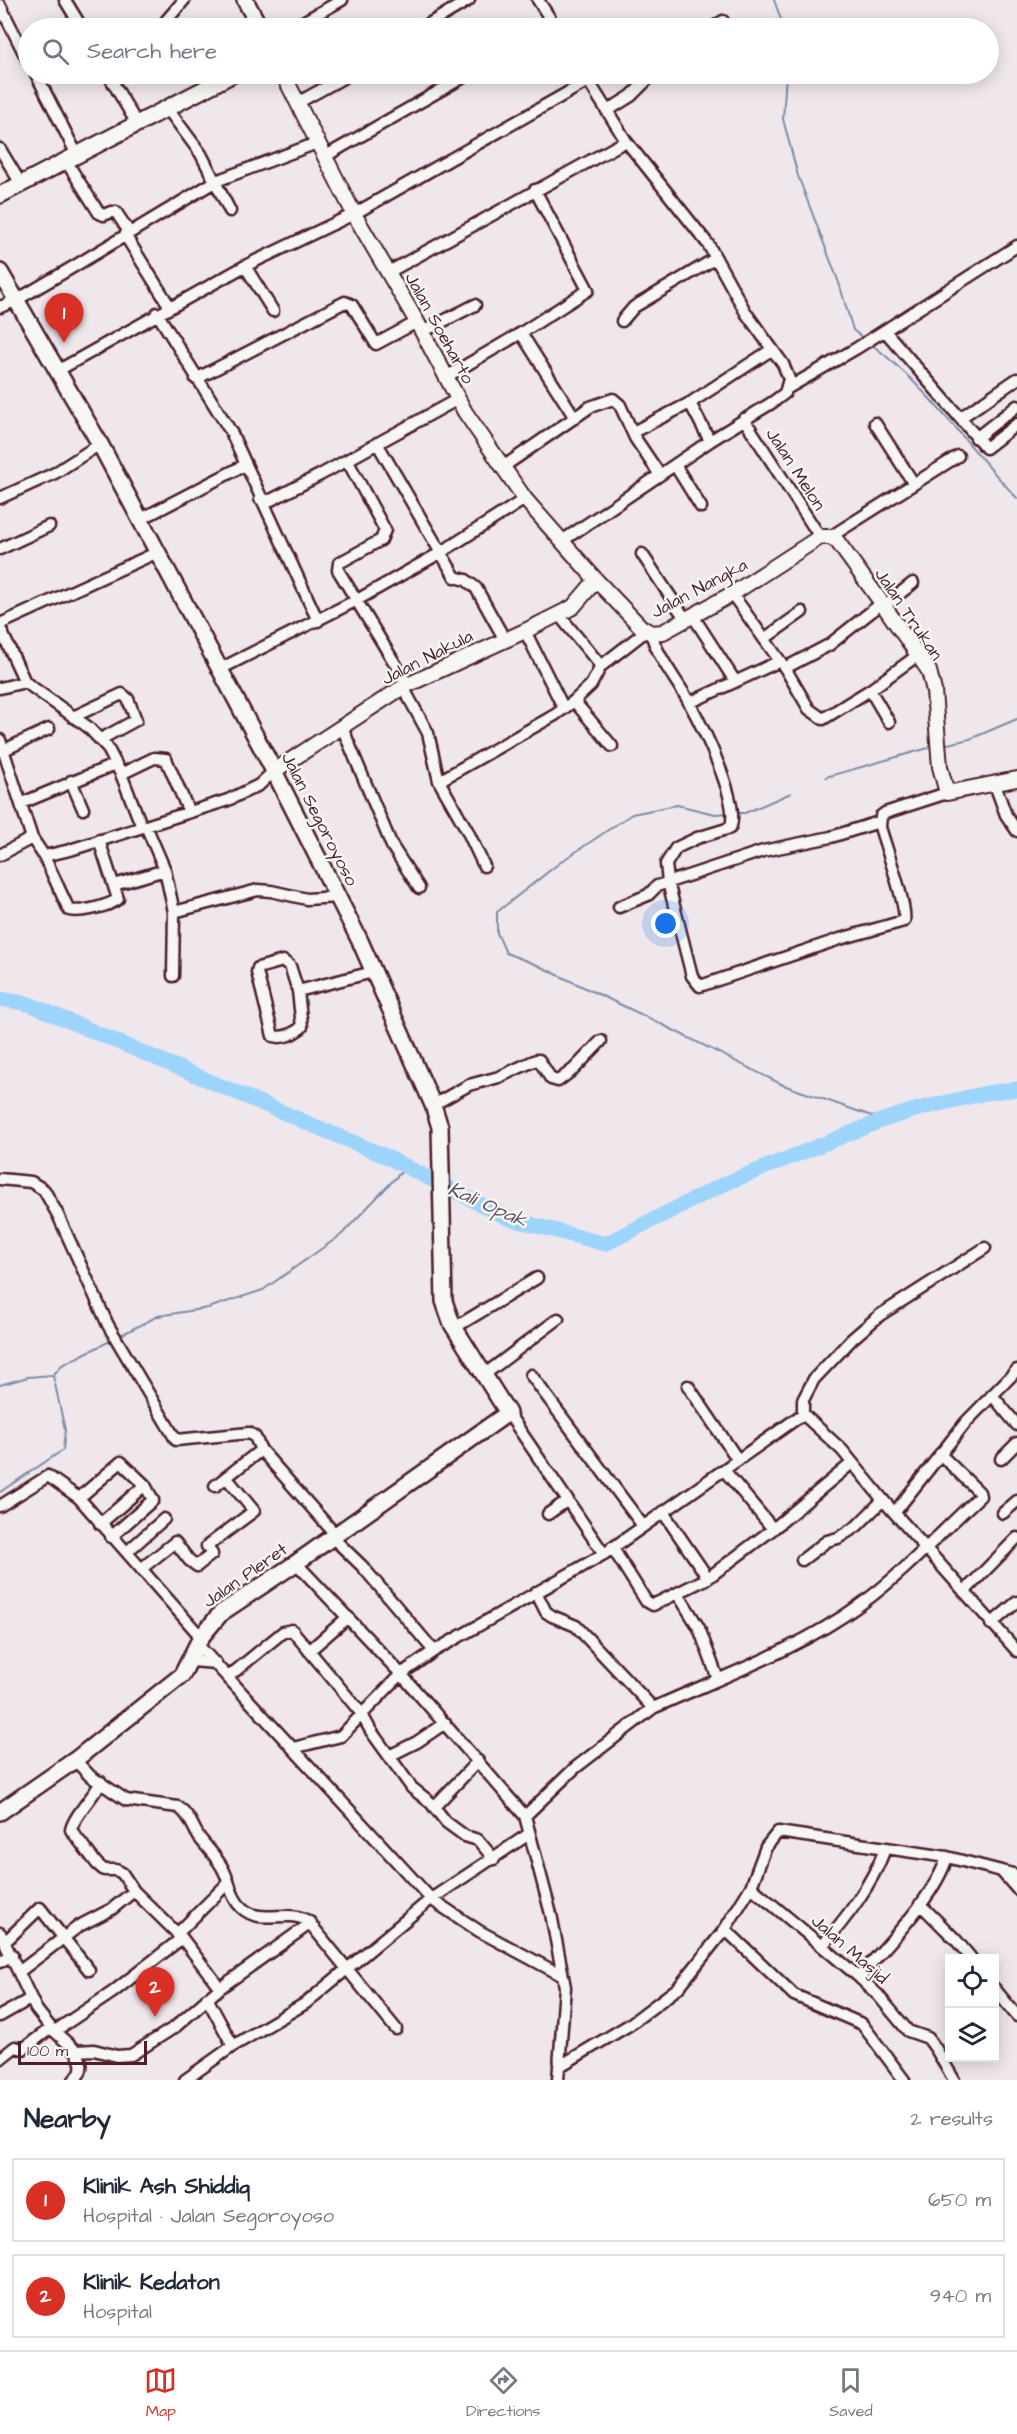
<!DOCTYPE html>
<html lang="en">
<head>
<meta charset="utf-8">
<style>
  :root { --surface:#fff; --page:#f2f2f3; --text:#1f2937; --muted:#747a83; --line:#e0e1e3; --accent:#d93025 }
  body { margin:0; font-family:"Architects Daughter",sans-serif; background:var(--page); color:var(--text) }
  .controls { position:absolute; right:18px; bottom:18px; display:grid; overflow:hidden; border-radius:0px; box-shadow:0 3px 15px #0003 }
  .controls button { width:54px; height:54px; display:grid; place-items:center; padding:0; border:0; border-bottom:2px solid var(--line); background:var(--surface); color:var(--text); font:30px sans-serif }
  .scale { position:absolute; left:18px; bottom:15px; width:129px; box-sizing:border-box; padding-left:6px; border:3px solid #4a1f2b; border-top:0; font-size:16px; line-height:21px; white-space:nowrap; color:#4a1f2b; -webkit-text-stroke:4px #f6f6f2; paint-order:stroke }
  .you { position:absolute; left:666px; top:924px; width:21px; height:21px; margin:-15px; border:4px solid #fff; border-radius:50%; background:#1a73e8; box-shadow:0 0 0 9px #1a73e833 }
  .badge { display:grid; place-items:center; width:39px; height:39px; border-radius:50%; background:var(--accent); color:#fff; font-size:20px; font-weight:700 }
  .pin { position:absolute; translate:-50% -50px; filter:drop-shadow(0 2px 3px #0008) }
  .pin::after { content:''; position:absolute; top:32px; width:21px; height:18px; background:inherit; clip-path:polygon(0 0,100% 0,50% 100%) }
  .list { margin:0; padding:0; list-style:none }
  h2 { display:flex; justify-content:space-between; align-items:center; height:78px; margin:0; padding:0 24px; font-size:26px }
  h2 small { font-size:20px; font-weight:400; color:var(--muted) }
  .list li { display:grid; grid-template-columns:39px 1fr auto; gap:18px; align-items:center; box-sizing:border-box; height:84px; margin:0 12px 12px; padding:0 12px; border:2px solid var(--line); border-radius:0px }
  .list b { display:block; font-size:22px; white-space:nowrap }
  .list p { margin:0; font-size:20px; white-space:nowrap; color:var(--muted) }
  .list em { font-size:20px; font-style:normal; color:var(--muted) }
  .icon { flex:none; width:33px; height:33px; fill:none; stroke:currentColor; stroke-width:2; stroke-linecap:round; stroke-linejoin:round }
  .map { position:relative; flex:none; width:1017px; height:2080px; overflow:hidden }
  .search { position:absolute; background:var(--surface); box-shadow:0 3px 15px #0003; left:18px; right:18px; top:18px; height:66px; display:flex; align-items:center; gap:15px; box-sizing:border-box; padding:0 21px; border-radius:33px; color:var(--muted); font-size:22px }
  .sheet { height:270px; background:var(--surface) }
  nav { display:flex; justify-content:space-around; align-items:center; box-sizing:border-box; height:84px; border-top:2px solid var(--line); background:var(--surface); font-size:16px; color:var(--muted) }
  nav a { display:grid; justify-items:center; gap:3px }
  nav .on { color:var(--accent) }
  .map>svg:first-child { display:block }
</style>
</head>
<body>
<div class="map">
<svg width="1017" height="2080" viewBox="0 0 1017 2080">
  <rect width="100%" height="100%" fill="#f0e7ec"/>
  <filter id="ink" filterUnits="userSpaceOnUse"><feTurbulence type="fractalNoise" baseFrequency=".0167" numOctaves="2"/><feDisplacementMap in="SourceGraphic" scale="12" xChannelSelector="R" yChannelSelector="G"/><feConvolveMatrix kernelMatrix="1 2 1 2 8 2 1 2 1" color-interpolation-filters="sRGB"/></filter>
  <g filter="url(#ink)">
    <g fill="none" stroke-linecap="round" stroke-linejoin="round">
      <path stroke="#7b8ca8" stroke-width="2" d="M774,0L784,28
        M786,74L783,119L798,176L839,283L853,330L864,339
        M871,344C928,387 968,447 1017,498
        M943,745L970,739L1017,719
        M826,777L932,747
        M729,813L715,814L677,805L632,814L562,861L497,912V933L506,953L537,965L655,1021L783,1085L883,1120
        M734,813H745L791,793
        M119,1336L158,1316L208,1308L263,1290L341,1235L407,1166
        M0,1385L28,1377L53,1375L62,1365L112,1340
        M0,1492L63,1450L65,1430L53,1375"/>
      <path stroke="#9cd4fb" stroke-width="15" d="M0,999L29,1004L385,1156L508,1218L605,1244L724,1184L883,1120L918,1109L986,1093L1017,1089"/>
      <defs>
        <path id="minor" d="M65,0L82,28
          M538,0L556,28
          M0,5L28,61
          M160,28L184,0
          M292,28L342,0
          M422,28L469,0
          M712,28L723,21
          M36,74L77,155
          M108,74L137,124
          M299,102L350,74
          M167,108L201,154L230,211
          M607,111L631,96L653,74
          M0,149L21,184
          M324,157L469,74
          M66,161L99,213L104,215L111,212H116L129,232
          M125,235L170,307
          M245,266L273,311
          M387,273L626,141
          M0,307L15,301L73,267L216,181L317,143
          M157,313L231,432L318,621
          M622,321L634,307L716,258
          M885,331L986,448L1017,424
          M422,332L475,305
          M521,333L575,418
          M57,371L245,266L354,214L588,81
          M446,377L521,333L588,290L535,190
          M196,379L345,302L352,305L376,344L417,322
          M788,388L857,348L1017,246
          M690,403L710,441
          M960,418L1017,379
          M744,419L820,537
          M875,423L914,484
          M633,432L690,403L771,350
          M976,438L1017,406
          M377,443L455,577L466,580L476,588L505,640
          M347,460L385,530L381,540L339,563L338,570L408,685
          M675,465L701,507
          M503,467L590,407L613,399L620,405L635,438L660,475
          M0,498L55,473L100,444
          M260,499L271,500L320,475L458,399
          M141,519L245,465
          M830,537L958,456
          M562,541L710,441L773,402L785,393L789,379L783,364L746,313L708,244L626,141L584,74
          M0,549L49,526
          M642,554L686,620
          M732,594L785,668L809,709L823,719L870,690L918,655
          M884,606L913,583
          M559,615L601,666
          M693,616L735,681
          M0,624L158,552
          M0,628L25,682L88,727L107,747L121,774L142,827
          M525,631L564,709
          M651,633C658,658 676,679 689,702C701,724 742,805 730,828L697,838L676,848L666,864L668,882L692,976L700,986L840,939L904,921C908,908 885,845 880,827L881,816L885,813L947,793
          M764,639L802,612
          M785,668L829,645L882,603
          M220,669L357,600L440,553L525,499
          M403,687L428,733L439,781L467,830L484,866
          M0,688L25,682
          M870,690L889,722
          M574,701L612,746
          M689,703L780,661
          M73,717L122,694L128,699L136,720L101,739
          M342,727L392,846L419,888
          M0,740L32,838
          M4,750L49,729
          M121,774L154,758L166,759L189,812
          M71,781L83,809
          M439,781L555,715L574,701L591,685L601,666L646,631
          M994,782L1006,815L1017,831
          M22,803L116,764
          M146,826L165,870L174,912L173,976
          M0,855L32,838L44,856L70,850L228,800L259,785L274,771
          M44,856L69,910C81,913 109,906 118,899L99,840
          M114,885L165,870
          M619,907L648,895L657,886L763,851L831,837L879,822
          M174,912L258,890L271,891L307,899L337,897
          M283,961L290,966L298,991L302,1027C293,1034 284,1039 273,1036L257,972L258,968Z
          M298,991L373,972
          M433,1105L469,1085L499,1077L536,1060H539L551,1079L558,1081L574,1069L601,1041
          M0,1179L31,1182L44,1190L58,1215L108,1325L176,1440L249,1433L255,1437L261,1450L335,1534
          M454,1328L537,1278
          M485,1374L558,1319
          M531,1375L643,1526
          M688,1386L738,1460
          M992,1395L1017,1425
          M508,1413L604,1554
          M803,1414V1400L814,1379L852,1339L880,1315L985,1248
          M1001,1459L1017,1443
          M724,1470L773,1529
          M215,1486L261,1450
          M79,1498L121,1462L145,1485L153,1500L111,1537
          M0,1506L48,1476L79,1498L201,1637
          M663,1512L708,1578
          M895,1512L966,1422L1017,1370
          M1003,1513L1017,1501
          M548,1514L568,1500
          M100,1524L145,1485
          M332,1537L362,1566L434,1651
          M612,1547L646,1601L653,1605L708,1578L773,1529L852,1463
          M127,1552L164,1519
          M802,1560L827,1541L838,1538L857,1526L883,1500
          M296,1563L401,1674L525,1816L551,1914L565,1987L558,2080
          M141,1569L175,1542L189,1560L197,1566L212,1554L207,1546L254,1511L226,1477
          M964,1592L1017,1538
          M678,1594L699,1628L718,1679
          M991,1624L1017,1602
          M198,1645L431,1899L529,1834
          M309,1651L348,1617
          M191,1661L216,1663
          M228,1677L283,1632L292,1630L361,1713L371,1731L412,1788L431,1803L446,1822L465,1836L478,1840L494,1859
          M653,1708C724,1676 798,1650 861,1604C904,1573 941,1532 980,1496L979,1492L940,1454
          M293,1748L341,1736L401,1674L434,1651L604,1554L803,1414L842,1450L883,1500L1017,1651
          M389,1756L417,1742L445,1723
          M75,1760L90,1776L126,1800L178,1807C190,1815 192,1826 199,1837C207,1848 218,1858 224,1871C230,1883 231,1898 242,1908C262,1926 287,1908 308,1921L396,2029
          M434,1807L478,1761
          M525,1816L575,1768L653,1708L576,1626L552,1616L546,1612L536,1592
          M1002,1872L1017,1889
          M751,1887L859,1977L878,1995L908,2031L928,2038L936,2049L954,2080
          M920,1904L956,1940L971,1958
          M725,1929L794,1995L862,2024L904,2080
          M0,1933L36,2009L51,2028L76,2051L94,2050L117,2056L131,2055L175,2027L220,1988L182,1938L134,1891L122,1873L116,1870H104L97,1864L71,1830C73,1817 94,1796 101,1782
          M177,1934L228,1883
          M6,1941L40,1908L89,1970
          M822,1946C848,1916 871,1886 885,1849
          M0,1962L12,1955
          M20,1971L79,1926L112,1909L134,1891
          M859,1977C887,1944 935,1897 947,1857
          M220,1988L311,1923
          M994,1988L1017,2016
          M207,1998L233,2046
          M0,2016L30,1999
          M55,2031L113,1992L182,1938
          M0,2059L15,2047L23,2049L51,2028
          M560,2066L629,2025L678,1988L725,1929L751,1887L766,1847L778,1832L947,1857L1017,1875
          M74,2080C85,2070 82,2062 76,2051
          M185,2080L233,2046L306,2003L431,1899L479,1931L563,1976"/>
        <path id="tertiary" d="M283,74L354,214L417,322L465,412L525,499L596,580L641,627L651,633L663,632L732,594L820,537H830L837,541L884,606L929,671L934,691L940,767L947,793L1017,779
          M274,771L403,687L525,631L573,607L596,580"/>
        <path id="secondary" d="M245,0L260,28
          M0,195L233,74
          M0,272L100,444L274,771L360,941L433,1105L440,1127L444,1301L452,1324L508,1413L296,1563L221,1613L201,1637L182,1675L75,1760L0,1812"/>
      </defs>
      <use href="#minor" stroke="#4a1f2b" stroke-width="15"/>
      <use href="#tertiary" stroke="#4a1f2b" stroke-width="18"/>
      <use href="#secondary" stroke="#4a1f2b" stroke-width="20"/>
      <use href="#minor" stroke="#f6f6f2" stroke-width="10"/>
      <use href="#tertiary" stroke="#f6f6f2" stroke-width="14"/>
      <use href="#secondary" stroke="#f6f6f2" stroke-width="15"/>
    </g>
  </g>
  <g text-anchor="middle" stroke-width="5" stroke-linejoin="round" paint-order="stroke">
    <g font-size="18" fill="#4a1f2b" stroke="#f6f6f2">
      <text transform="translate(440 328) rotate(61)" y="6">Jalan Soeharto</text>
      <text transform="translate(796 469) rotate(57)" y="6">Jalan Melon</text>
      <text transform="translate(699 588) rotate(-28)" y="6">Jalan Nangka</text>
      <text transform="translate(909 614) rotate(56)" y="6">Jalan Trukan</text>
      <text transform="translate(427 657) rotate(-27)" y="6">Jalan Nakula</text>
      <text transform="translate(320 819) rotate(63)" y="6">Jalan Segoroyoso</text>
      <text transform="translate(245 1575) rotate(-35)" y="6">Jalan Pleret</text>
      <text transform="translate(850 1949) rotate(41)" y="6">Jalan Masjid</text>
    </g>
    <g font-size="20" font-style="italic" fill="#5e4c5f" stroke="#f6f6f2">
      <text transform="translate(488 1204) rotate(24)" y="7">Kali Opak</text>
    </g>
  </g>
</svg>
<div class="controls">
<button><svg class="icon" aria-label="locate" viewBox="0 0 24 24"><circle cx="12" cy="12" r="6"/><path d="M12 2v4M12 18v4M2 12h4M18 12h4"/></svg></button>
<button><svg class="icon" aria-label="layers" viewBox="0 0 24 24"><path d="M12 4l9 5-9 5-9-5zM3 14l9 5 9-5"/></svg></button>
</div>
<div class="scale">100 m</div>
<div class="you"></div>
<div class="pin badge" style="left:64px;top:343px">1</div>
<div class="pin badge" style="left:155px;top:2017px">2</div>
<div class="search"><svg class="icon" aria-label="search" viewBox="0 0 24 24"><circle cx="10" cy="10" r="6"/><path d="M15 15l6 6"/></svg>Search here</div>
</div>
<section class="sheet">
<h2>Nearby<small>2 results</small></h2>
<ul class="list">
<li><span class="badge">1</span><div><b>Klinik Ash Shiddiq</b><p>Hospital · Jalan Segoroyoso</p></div><em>650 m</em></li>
<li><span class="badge">2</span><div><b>Klinik Kedaton</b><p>Hospital</p></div><em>940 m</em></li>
</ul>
</section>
<nav>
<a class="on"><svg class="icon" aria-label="map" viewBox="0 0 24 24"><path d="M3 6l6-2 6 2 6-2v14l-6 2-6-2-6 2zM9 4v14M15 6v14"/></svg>Map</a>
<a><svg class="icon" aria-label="directions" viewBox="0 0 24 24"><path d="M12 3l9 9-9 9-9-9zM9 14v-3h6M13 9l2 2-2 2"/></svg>Directions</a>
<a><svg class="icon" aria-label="saved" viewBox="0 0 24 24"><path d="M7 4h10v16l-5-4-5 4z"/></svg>Saved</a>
</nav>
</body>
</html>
